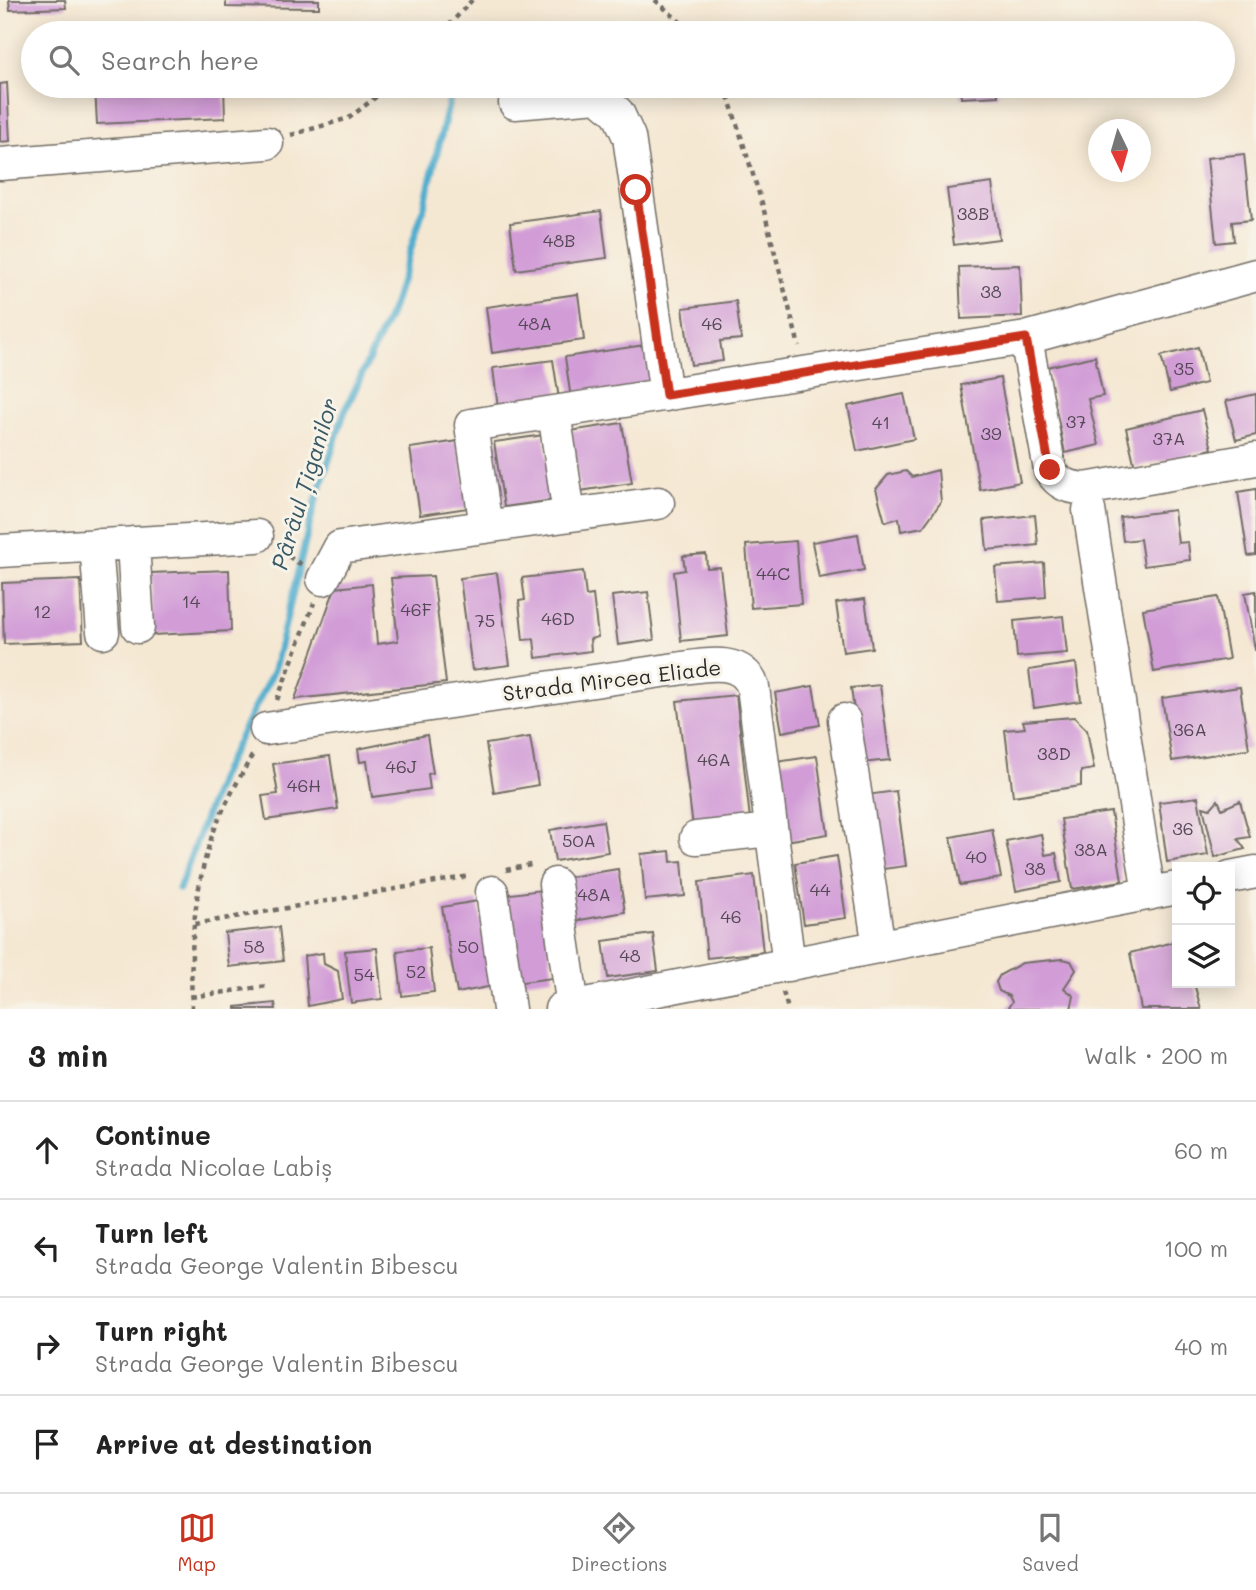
<!DOCTYPE html>
<html lang="en">
<head>
<meta charset="utf-8">
<style>
  :root { --surface:#fff; --page:#f6f6f6; --text:#222; --muted:#767676; --line:#e0e0e0; --accent:#c8321e }
  body { margin:0; font-family:Mali,sans-serif; background:var(--page); color:var(--text) }
  .controls { position:absolute; right:21px; bottom:21px; display:grid; overflow:hidden; border-radius:0px; box-shadow:0 4px 18px #0003 }
  .controls button { width:63px; height:63px; display:grid; place-items:center; padding:0; border:0; border-bottom:2px solid var(--line); background:var(--surface); color:var(--text); font:35px sans-serif }
  .compass { position:absolute; left:1088px; top:119px; width:63px; height:63px; border-radius:50%; background:var(--surface); box-shadow:0 4px 18px #0003; rotate:175deg }
  .stop { position:absolute; width:21px; height:21px; margin:-16px; border:5px solid #c8321e; border-radius:50%; background:#fff }
  .stop.end { background:#c8321e; border-color:#fff; box-shadow:0 2px 7px #0008 }
  .list { margin:0; padding:0; list-style:none }
  h2 { display:flex; justify-content:space-between; align-items:center; height:91px; margin:0; padding:0 28px; font-size:30px }
  h2 small { font-size:23px; font-weight:400; color:var(--muted) }
  .list li { display:grid; grid-template-columns:46px 1fr auto; gap:21px; align-items:center; box-sizing:border-box; height:98px; padding:0 28px; border-top:2px solid var(--line) }
  .list b { display:block; font-size:26px; white-space:nowrap }
  .list p { margin:0; font-size:23px; white-space:nowrap; color:var(--muted) }
  .list em { font-size:23px; font-style:normal; color:var(--muted) }
  .icon { flex:none; width:38px; height:38px; fill:none; stroke:currentColor; stroke-width:2; stroke-linecap:round; stroke-linejoin:round }
  .map { position:relative; flex:none; width:1256px; height:1009px; overflow:hidden }
  .search { position:absolute; background:var(--surface); box-shadow:0 4px 18px #0003; left:21px; right:21px; top:21px; height:77px; display:flex; align-items:center; gap:18px; box-sizing:border-box; padding:0 24px; border-radius:38px; color:var(--muted); font-size:26px }
  .sheet { height:483px; background:var(--surface) }
  nav { display:flex; justify-content:space-around; align-items:center; box-sizing:border-box; height:98px; border-top:2px solid var(--line); background:var(--surface); font-size:19px; color:var(--muted) }
  nav a { display:grid; justify-items:center; gap:4px }
  nav .on { color:var(--accent) }
  .map>svg:first-child { display:block }
</style>
</head>
<body>
<div class="map">
<svg width="1256" height="1009" viewBox="0 0 1256 1009">
  <rect width="100%" height="100%" fill="#f7f3e8"/>
  <filter id="ink" filterUnits="userSpaceOnUse"><feTurbulence type="fractalNoise" baseFrequency=".0143" numOctaves="2"/><feDisplacementMap in="SourceGraphic" scale="14" xChannelSelector="R" yChannelSelector="G"/><feConvolveMatrix kernelMatrix="1 2 1 2 8 2 1 2 1" color-interpolation-filters="sRGB"/></filter>
  <filter id="wash" filterUnits="userSpaceOnUse"><feTurbulence type="fractalNoise" baseFrequency=".00686" numOctaves="4" result="noise"/><feDisplacementMap in="SourceGraphic" scale="28" xChannelSelector="R" yChannelSelector="G"/><feGaussianBlur stdDeviation="1.57" result="paint"/><feColorMatrix in="noise" values="0 0 0 0 0 0 0 0 0 0 0 0 0 0 0 0 0 1.4 0 .05"/><feComposite in="paint" operator="in"/></filter>
  <g filter="url(#wash)">
    <rect width="100%" height="100%" fill="#f5e8d3"/>
    <g fill="none" stroke-linecap="round" stroke-linejoin="round">
      <path stroke="#50adce" stroke-width="7" d="M179,889L220,777L274,670L313,510L344,413L393,307L425,203L453,86"/>
    </g>
    <g id="blocks">
      <path fill="#d29dd7" d="M9,0H65L66,8L10,10Z
        M226,0H319V8L226,7Z
        M7,83L10,141L0,142V84Z
        M95,86H224L225,118L97,124Z
        M960,86H997L998,96L961,98Z
        M1146,86H1171V88L1146,90Z
        M1244,154L1251,220L1232,222L1234,241L1216,243L1207,158Z
        M992,183L999,239L954,245L947,189Z
        M601,211L607,258L516,270L510,223Z
        M1020,265L1022,316L961,319L959,267Z
        M578,294L584,340L492,353L486,307Z
        M736,301L741,339L720,341L723,361L691,365L683,308Z
        M645,345L651,387L571,399L565,357Z
        M1198,347L1206,383L1170,392L1161,356Z
        M1095,356L1103,396L1088,399L1099,445L1065,453L1047,367Z
        M553,360L559,399L498,408L493,368Z
        M1000,378L1020,482L980,490L961,385Z
        M904,394L914,439L857,451L848,406Z
        M1256,394V435L1236,440L1226,401Z
        M1202,410L1212,449L1135,467L1126,428Z
        M622,423L632,483L580,491L570,431Z
        M544,435L554,500L504,507L494,442Z
        M459,441L468,508L420,515L410,448Z
        M938,470L941,502L923,527L901,531L899,518L885,522L876,489L888,475L906,471L912,477Z
        M1256,489V555L1248,556L1238,492Z
        M1174,510L1178,543L1188,542L1190,560L1144,566L1140,539L1123,541L1120,517Z
        M1035,515L1038,545L987,550L984,520Z
        M858,534L864,570L819,578L812,542Z
        M796,541L801,604L751,608L746,545Z
        M706,554L707,568L720,567L728,636L681,641L674,572L685,570L683,556Z
        M1044,563L1046,597L998,601L995,567Z
        M229,570L231,631L153,635L151,573Z
        M583,571L586,596L593,595L598,637L590,639L591,651L536,658L534,639L523,640L519,601L525,600L522,578Z
        M497,573L510,665L472,670L460,578Z
        M433,576L446,683L295,699L335,588L372,584L377,644L398,641L391,578Z
        M80,580L83,641L4,644L2,583Z
        M1256,591V650H1255L1245,593Z
        M648,592L654,640L618,645L612,596Z
        M1218,597L1229,659L1154,672L1143,609Z
        M865,599L872,648L843,652L836,603Z
        M1063,616L1067,653L1017,657L1014,621Z
        M1076,663L1081,701L1034,708L1029,670Z
        M880,685L890,760L861,763L851,688Z
        M813,686L820,725L782,732L775,693Z
        M1240,687L1249,749L1172,761L1162,698Z
        M736,695L750,819L693,827L677,701Z
        M1074,717L1087,730L1094,769L1081,771V786L1013,796L1005,730L1025,728L1023,721Z
        M427,735L433,773L428,774L430,789L372,797L367,761L360,762L358,749Z
        M530,737L538,785L494,793L486,744Z
        M330,756L338,809L266,820L262,796L278,794L273,764Z
        M817,756L828,834L786,841L776,762Z
        M896,791L906,866L876,870L866,795Z
        M1198,797L1208,855L1167,862L1159,802Z
        M1218,800L1222,809L1240,801L1250,837L1238,839L1245,849L1215,857L1203,807L1210,809Z
        M1111,812L1122,881L1072,889L1061,819Z
        M603,821L608,852L555,861L550,830Z
        M992,829L1001,878L960,885L951,837Z
        M1041,834L1045,855L1056,853L1061,882L1016,891L1006,841Z
        M670,851L671,862L682,861L685,896L645,900L641,854Z
        M837,856L846,918L804,924L795,863Z
        M618,869L625,912L569,922L562,878Z
        M754,875L763,952L707,958L699,882Z
        M541,890L553,978L515,983L503,895Z
        M478,901L493,986L457,993L442,907Z
        M279,927L283,961L229,967L225,933Z
        M653,934L658,971L608,978L603,941Z
        M1177,941V983H1194L1201,1009H1141L1130,953Z
        M377,948L382,999L351,1003L345,951Z
        M429,948L434,992L402,996L397,951Z
        M323,953L324,964L338,971L342,999L308,1006L304,956Z
        M1063,959L1071,961L1076,970L1064,988L1074,996L1071,1009H1007L1012,1002L1009,996L999,991L996,982L1000,975L1022,963Z
        M275,1003L276,1009H236V1007Z"/>
    </g>
  </g>
  <g filter="url(#ink)">
    <use href="#blocks" fill-opacity="0" stroke="#726d66" stroke-width="2"/>
    <g fill="none" stroke-linecap="round" stroke-linejoin="round">
      <defs>
        <path id="minor" d="M515,103L598,96L618,113L629,137L666,395
          M0,164L267,143
          M1026,338L1050,470C1059,485 1068,487 1085,489L1256,459
          M554,412L569,515
          M1089,510L1149,894
          M486,527L471,425L1026,338L1256,275
          M133,543L138,627
          M96,545L103,632
          M0,551L257,536
          M323,579L340,547L658,503
          M844,720L879,947
          M266,729L669,670C697,667 741,653 753,687L789,965
          M696,838L771,830
          M1230,877L1256,872
          M555,884L573,1007
          M492,892L509,1009
          M561,1009L1177,888"/>
      </defs>
      <use href="#minor" stroke="#726d66" stroke-width="35"/>
      <path stroke="#726d66" stroke-width="4.5" stroke-dasharray="5 5" stroke-linecap="butt" d="M655,0L693,33
        M442,33L472,0
        M725,86L762,203L799,346
        M291,135L349,118L390,86
        M280,551L302,565
        M277,700L314,603
        M506,870L535,864
        M195,924L470,876
        M783,992L788,1009
        M191,997L267,986
        M192,1009C190,957 193,900 208,849C217,816 237,783 254,752"/>
      <use href="#minor" stroke="#fff" stroke-width="32"/>
    </g>
  </g>
  <g fill="none" stroke-linecap="round" stroke-linejoin="round" filter="url(#ink)">
    <path stroke="#c8321e" stroke-width="9" d="M636,190L666,395L1026,338L1050,470"/>
  </g>
  <g text-anchor="middle" stroke-width="6" stroke-linejoin="round" paint-order="stroke">
    <g font-size="18" fill="#554856">
      <text x="973" y="220">38B</text>
      <text x="559" y="247">48B</text>
      <text x="991" y="298">38</text>
      <text x="535" y="330">48A</text>
      <text x="712" y="330">46</text>
      <text x="1184" y="375">35</text>
      <text x="1076" y="428">37</text>
      <text x="881" y="429">41</text>
      <text x="991" y="440">39</text>
      <text x="1169" y="445">37A</text>
      <text x="773" y="580">44C</text>
      <text x="191" y="608">14</text>
      <text x="416" y="616">46F</text>
      <text x="42" y="618">12</text>
      <text x="558" y="625">46D</text>
      <text x="485" y="627">75</text>
      <text x="1190" y="736">36A</text>
      <text x="1054" y="760">38D</text>
      <text x="714" y="766">46A</text>
      <text x="401" y="773">46J</text>
      <text x="304" y="792">46H</text>
      <text x="1183" y="835">36</text>
      <text x="579" y="847">50A</text>
      <text x="1091" y="856">38A</text>
      <text x="976" y="863">40</text>
      <text x="1035" y="875">38</text>
      <text x="820" y="896">44</text>
      <text x="594" y="901">48A</text>
      <text x="731" y="923">46</text>
      <text x="254" y="953">58</text>
      <text x="468" y="953">50</text>
      <text x="630" y="962">48</text>
      <text x="416" y="978">52</text>
      <text x="364" y="981">54</text>
    </g>
    <g font-size="21" fill="#2b2b2b" stroke="#f7f3e8">
      <text transform="translate(612 681) rotate(-7)" y="7">Strada Mircea Eliade</text>
    </g>
    <g font-size="23" font-style="italic" fill="#385864" stroke="#f7f3e8">
      <text transform="translate(305 484) rotate(-73)" y="8">Pârâul Țiganilor</text>
    </g>
  </g>
</svg>
<div class="controls">
<button><svg class="icon" aria-label="locate" viewBox="0 0 24 24"><circle cx="12" cy="12" r="6"/><path d="M12 2v4M12 18v4M2 12h4M18 12h4"/></svg></button>
<button><svg class="icon" aria-label="layers" viewBox="0 0 24 24"><path d="M12 4l9 5-9 5-9-5zM3 14l9 5 9-5"/></svg></button>
</div>
<svg class="compass" viewBox="-18 -18 36 36"><path d="M0-13l5 13h-10z" fill="#e53935"/><path d="M0 13l5-13h-10z" fill="#767676"/></svg>
<div class="stop" style="left:636px;top:190px"></div>
<div class="stop end" style="left:1050px;top:470px"></div>
<div class="search"><svg class="icon" aria-label="search" viewBox="0 0 24 24"><circle cx="10" cy="10" r="6"/><path d="M15 15l6 6"/></svg>Search here</div>
</div>
<section class="sheet">
<h2>3 min<small>Walk · 200 m</small></h2>
<ul class="list">
<li><svg class="icon" aria-label="ahead" viewBox="0 0 24 24"><path d="M12 20V5M6 11l6-6 6 6"/></svg><div><b>Continue</b><p>Strada Nicolae Labiș</p></div><em>60 m</em></li>
<li><svg class="icon" aria-label="left" viewBox="0 0 24 24"><path d="M17 20v-9H6M10 6l-5 5 5 5"/></svg><div><b>Turn left</b><p>Strada George Valentin Bibescu</p></div><em>100 m</em></li>
<li><svg class="icon" aria-label="right" viewBox="0 0 24 24"><path d="M7 20v-9h11M14 6l5 5-5 5"/></svg><div><b>Turn right</b><p>Strada George Valentin Bibescu</p></div><em>40 m</em></li>
<li><svg class="icon" aria-label="arrive" viewBox="0 0 24 24"><path d="M6 21V4h12l-3 4 3 4H6"/></svg><div><b>Arrive at destination</b></div></li>
</ul>
</section>
<nav>
<a class="on"><svg class="icon" aria-label="map" viewBox="0 0 24 24"><path d="M3 6l6-2 6 2 6-2v14l-6 2-6-2-6 2zM9 4v14M15 6v14"/></svg>Map</a>
<a><svg class="icon" aria-label="directions" viewBox="0 0 24 24"><path d="M12 3l9 9-9 9-9-9zM9 14v-3h6M13 9l2 2-2 2"/></svg>Directions</a>
<a><svg class="icon" aria-label="saved" viewBox="0 0 24 24"><path d="M7 4h10v16l-5-4-5 4z"/></svg>Saved</a>
</nav>
</body>
</html>
